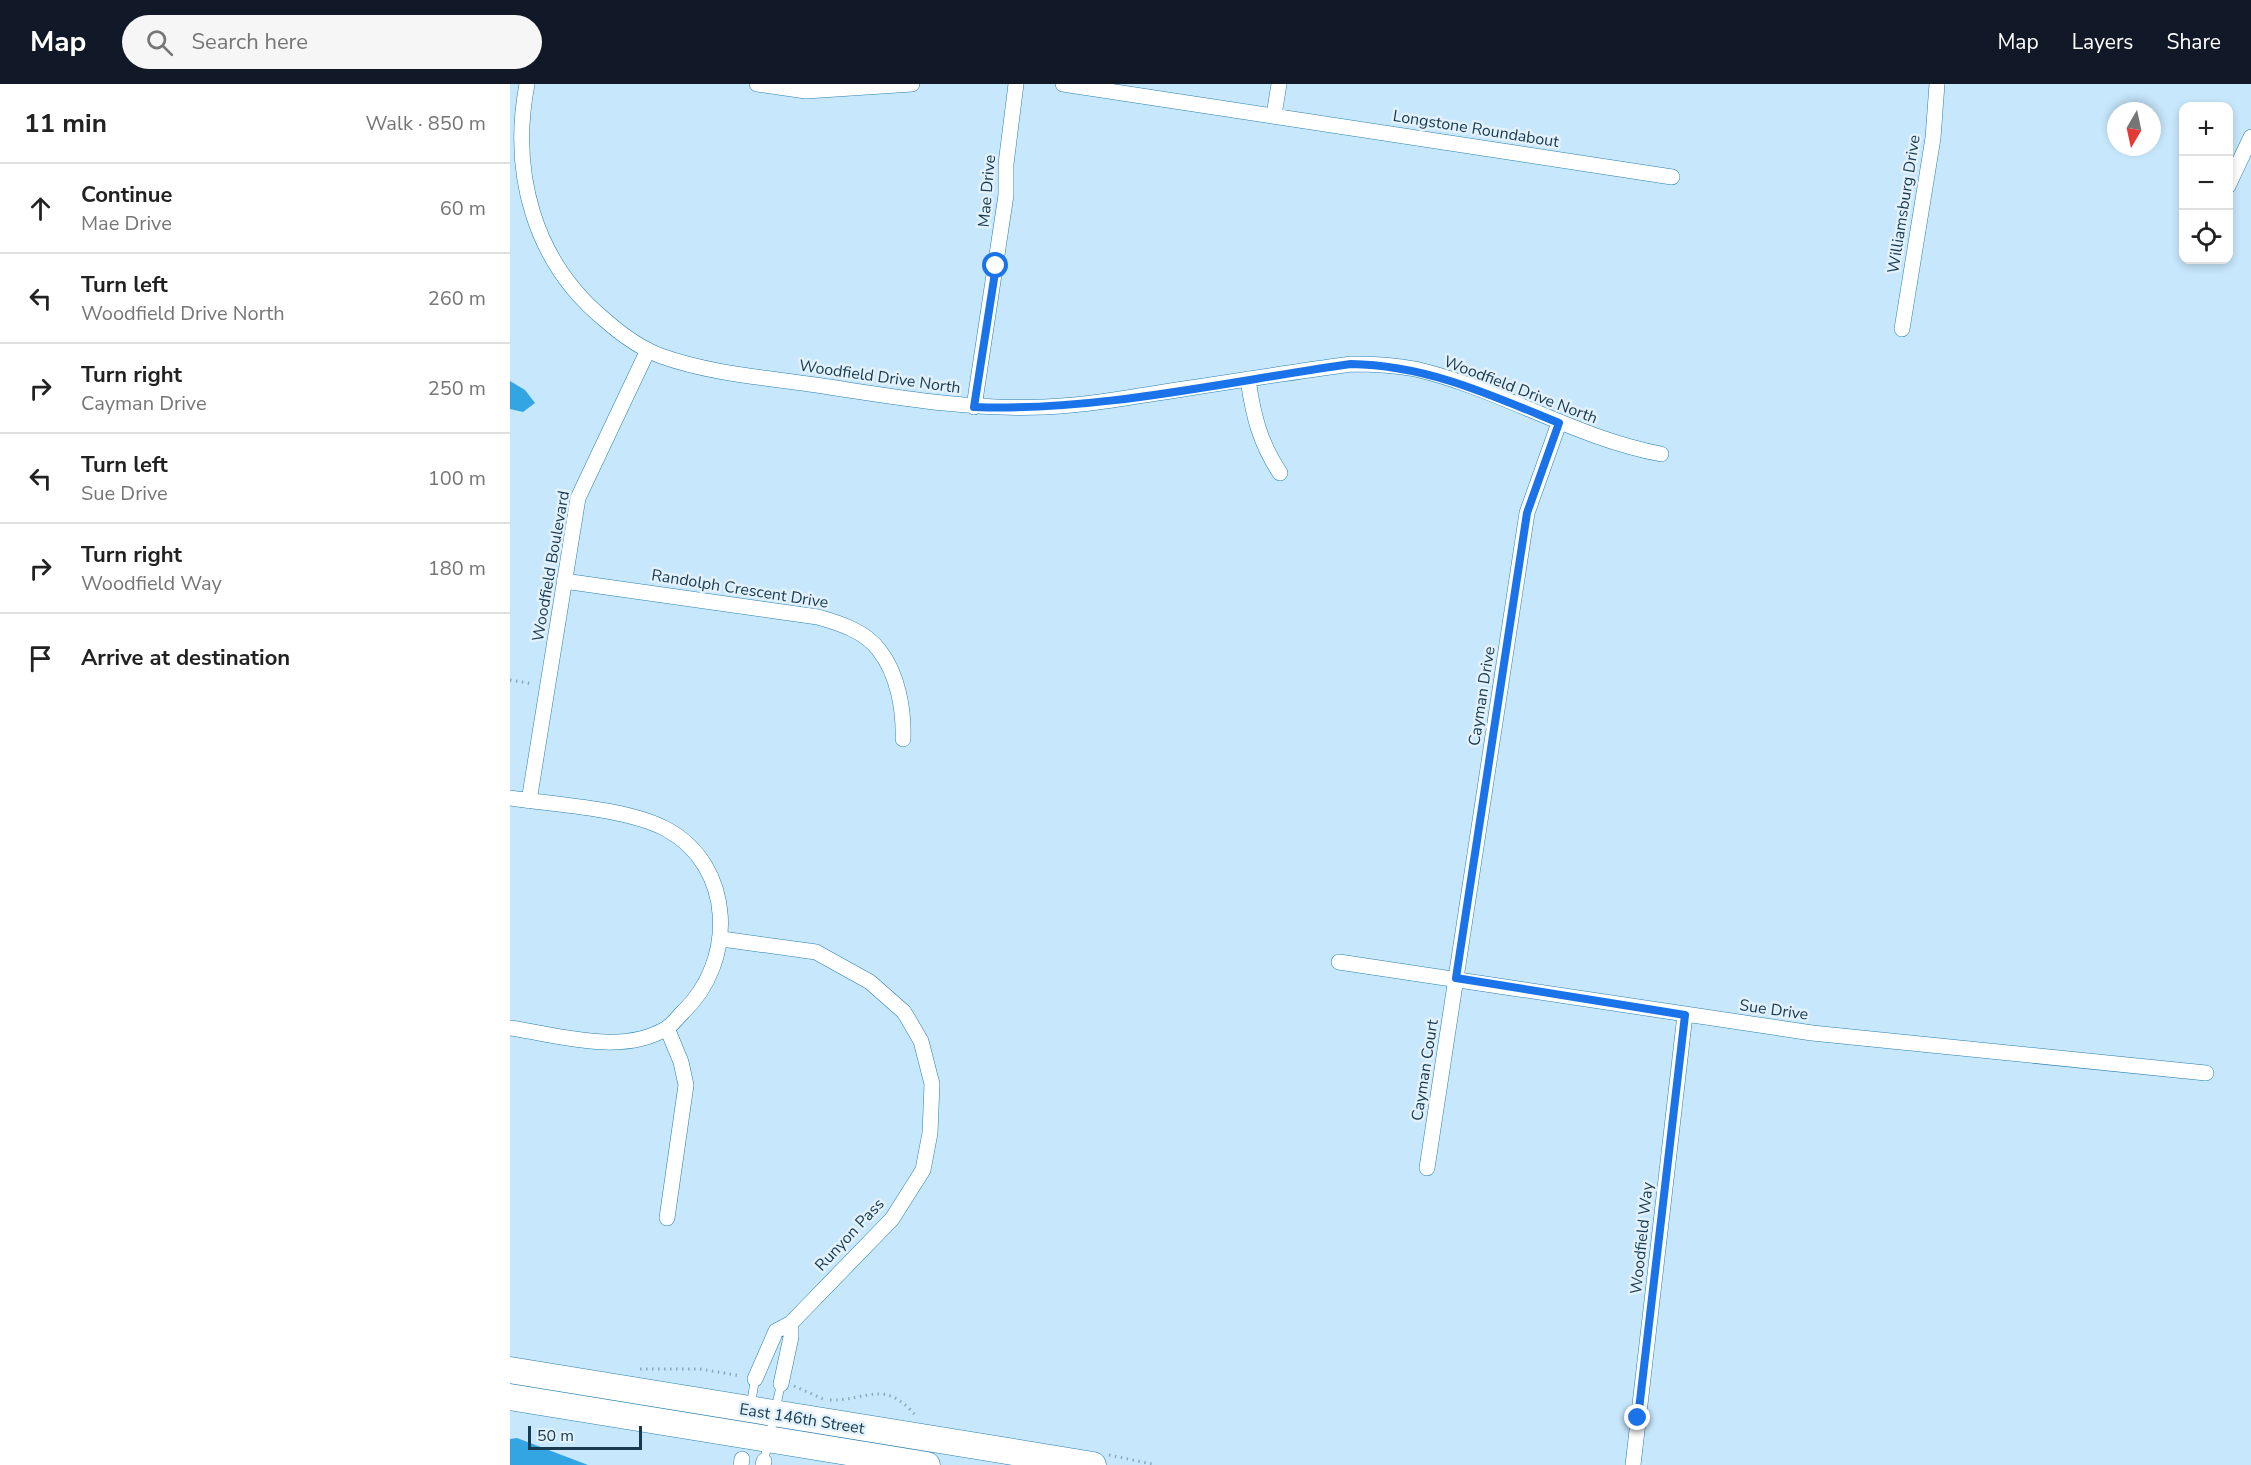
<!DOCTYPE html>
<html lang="en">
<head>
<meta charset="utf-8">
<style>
  :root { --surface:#fff; --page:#f6f6f6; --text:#222; --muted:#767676; --line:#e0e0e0; --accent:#111827 }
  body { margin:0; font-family:"Nunito Sans",sans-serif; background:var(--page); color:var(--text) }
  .controls { position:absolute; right:18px; top:18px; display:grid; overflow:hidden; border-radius:12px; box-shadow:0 3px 9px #0003 }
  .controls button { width:54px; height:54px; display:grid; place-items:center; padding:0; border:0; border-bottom:2px solid var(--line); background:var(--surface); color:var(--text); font:30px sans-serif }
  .compass { position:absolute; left:1597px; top:18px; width:54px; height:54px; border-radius:50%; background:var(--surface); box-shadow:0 3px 9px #0003; rotate:189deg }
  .scale { position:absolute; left:18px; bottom:15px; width:114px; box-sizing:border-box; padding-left:6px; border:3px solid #173a4f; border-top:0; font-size:16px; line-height:21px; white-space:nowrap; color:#173a4f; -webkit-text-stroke:4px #e2f1fc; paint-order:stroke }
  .stop { position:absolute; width:18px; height:18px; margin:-14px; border:4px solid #1a73e8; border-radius:50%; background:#fff }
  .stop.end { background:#1a73e8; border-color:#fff; box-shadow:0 2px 6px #0008 }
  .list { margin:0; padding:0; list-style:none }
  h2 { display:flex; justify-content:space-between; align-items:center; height:78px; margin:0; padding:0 24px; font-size:26px }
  h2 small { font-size:20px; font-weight:400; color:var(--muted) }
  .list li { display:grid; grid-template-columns:39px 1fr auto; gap:18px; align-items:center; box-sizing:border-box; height:90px; padding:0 24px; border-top:2px solid var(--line) }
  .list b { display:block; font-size:22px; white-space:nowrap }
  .list p { margin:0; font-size:20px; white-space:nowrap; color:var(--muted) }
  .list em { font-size:20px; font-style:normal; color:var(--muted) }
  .icon { flex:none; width:33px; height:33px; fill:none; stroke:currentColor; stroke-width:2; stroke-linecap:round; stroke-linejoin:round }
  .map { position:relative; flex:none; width:1741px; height:1381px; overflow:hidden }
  header { display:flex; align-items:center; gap:36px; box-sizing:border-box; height:84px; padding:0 30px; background:var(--accent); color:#fff }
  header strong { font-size:28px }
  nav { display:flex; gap:33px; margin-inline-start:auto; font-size:21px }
  .search { width:420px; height:54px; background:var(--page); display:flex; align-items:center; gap:15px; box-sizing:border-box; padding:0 21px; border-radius:33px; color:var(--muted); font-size:22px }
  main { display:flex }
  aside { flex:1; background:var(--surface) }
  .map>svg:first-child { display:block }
</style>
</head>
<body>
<header>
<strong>Map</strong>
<div class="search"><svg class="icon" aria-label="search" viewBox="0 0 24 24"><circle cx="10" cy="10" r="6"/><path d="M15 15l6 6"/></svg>Search here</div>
<nav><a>Map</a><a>Layers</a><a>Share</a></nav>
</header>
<main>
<aside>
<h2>11 min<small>Walk · 850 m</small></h2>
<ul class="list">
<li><svg class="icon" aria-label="ahead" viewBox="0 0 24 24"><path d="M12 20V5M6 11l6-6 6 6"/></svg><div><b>Continue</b><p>Mae Drive</p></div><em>60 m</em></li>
<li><svg class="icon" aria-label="left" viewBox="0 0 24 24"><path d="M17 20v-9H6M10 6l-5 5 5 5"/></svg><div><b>Turn left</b><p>Woodfield Drive North</p></div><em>260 m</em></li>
<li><svg class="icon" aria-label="right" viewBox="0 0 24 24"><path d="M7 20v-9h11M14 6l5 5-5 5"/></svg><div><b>Turn right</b><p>Cayman Drive</p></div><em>250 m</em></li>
<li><svg class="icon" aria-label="left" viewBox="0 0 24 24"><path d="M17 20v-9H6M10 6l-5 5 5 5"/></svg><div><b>Turn left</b><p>Sue Drive</p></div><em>100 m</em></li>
<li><svg class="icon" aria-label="right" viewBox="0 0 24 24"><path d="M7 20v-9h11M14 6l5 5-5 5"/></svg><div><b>Turn right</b><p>Woodfield Way</p></div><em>180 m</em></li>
<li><svg class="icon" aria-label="arrive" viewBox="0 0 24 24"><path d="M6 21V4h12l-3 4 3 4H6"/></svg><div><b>Arrive at destination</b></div></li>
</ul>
</aside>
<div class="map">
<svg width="1741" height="1381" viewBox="0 0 1741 1381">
  <rect width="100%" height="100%" fill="#c7e7fc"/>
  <path fill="#33a5e3" d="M0,297L15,306L25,319L13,328L0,325Z
    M7,1354L78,1381H0V1355Z"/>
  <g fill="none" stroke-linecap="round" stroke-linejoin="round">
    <defs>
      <path id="lane" d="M241,1320L245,1295
        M254,1377L271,1300"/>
      <path id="street" d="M17,0C0,89 24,178 95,236C112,251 130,264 151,272C204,291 264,294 319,303C391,314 461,326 534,323C579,321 623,313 667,306C725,297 783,288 841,280C862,280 884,281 905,285C989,304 1065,354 1151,370
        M247,0L296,7L402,0
        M553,0L1162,93
        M764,31L769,0
        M1718,102L1741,53
        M1392,245L1423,54L1427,0
        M738,295C743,331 750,359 770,389
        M464,323L496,111V80L506,0
        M54,497L308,533C329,539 355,547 369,566C388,590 394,626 393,655
        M0,714C46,721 116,724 156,745C225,782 226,878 173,928C168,933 163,940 157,944C112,972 48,951 0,944
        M19,717L68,414L138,266
        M212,855L306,868L360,898L394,928L411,957L422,1000L420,1049L413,1086L382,1135L281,1239
        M829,878L1302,949L1696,989
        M917,1084L1017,429L1049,339
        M157,1134L176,1001L171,978L157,944
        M245,1295L266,1247L281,1239V1253L271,1300
        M231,1381L232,1375
        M253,1381L254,1377
        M1123,1381L1175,931"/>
      <path id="primary" d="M0,1286L583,1381
        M0,1313L417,1381"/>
    </defs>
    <use href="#lane" stroke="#287fb0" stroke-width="9"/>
    <use href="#street" stroke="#287fb0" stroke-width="16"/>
    <use href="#primary" stroke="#287fb0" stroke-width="27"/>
    <path stroke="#88aabf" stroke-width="3" stroke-dasharray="1.5 4.5" stroke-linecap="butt" d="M0,596L23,600
      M130,1285H190L231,1292
      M284,1302L313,1315
      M320,1316C357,1317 374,1294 406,1332
      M599,1371L646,1381"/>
    <use href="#lane" stroke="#fff" stroke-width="8"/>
    <use href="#street" stroke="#fff" stroke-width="15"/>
    <use href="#primary" stroke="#fff" stroke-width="26"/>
  </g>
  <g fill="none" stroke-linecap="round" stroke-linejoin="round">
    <path stroke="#1a73e8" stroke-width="8" d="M486,182L464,323C587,328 719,297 841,280C916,281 981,311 1049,339L1017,429L946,894L1175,931L1128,1334"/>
  </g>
  <g text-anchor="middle" stroke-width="5" stroke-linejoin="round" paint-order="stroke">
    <g font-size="16" fill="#173a4f" stroke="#e2f1fc">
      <text transform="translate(966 44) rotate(9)" y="6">Longstone Roundabout</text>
      <text transform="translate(476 107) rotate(-85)" y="6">Mae Drive</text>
      <text transform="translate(1393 120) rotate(-81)" y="6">Williamsburg Drive</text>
      <text transform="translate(370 292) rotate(8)" y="6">Woodfield Drive North</text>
      <text transform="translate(1011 305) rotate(21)" y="6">Woodfield Drive North</text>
      <text transform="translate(40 482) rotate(-80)" y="6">Woodfield Boulevard</text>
      <text transform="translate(230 504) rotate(9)" y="6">Randolph Crescent Drive</text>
      <text transform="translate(971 612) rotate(-81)" y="6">Cayman Drive</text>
      <text transform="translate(1264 925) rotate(8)" y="6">Sue Drive</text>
      <text transform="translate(914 986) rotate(-81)" y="6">Cayman Court</text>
      <text transform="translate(339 1150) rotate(-47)" y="6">Runyon Pass</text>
      <text transform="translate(1131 1154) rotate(-84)" y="6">Woodfield Way</text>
      <text transform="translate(292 1334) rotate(9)" y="6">East 146th Street</text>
    </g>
  </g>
</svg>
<div class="controls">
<button>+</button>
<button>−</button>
<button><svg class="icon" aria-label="locate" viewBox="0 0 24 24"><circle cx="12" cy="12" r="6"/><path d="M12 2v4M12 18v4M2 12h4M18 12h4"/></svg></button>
</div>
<svg class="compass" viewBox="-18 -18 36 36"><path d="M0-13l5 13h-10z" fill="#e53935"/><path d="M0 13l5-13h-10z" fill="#767676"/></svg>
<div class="scale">50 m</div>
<div class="stop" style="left:486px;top:182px"></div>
<div class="stop end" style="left:1128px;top:1334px"></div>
</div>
</main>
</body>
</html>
